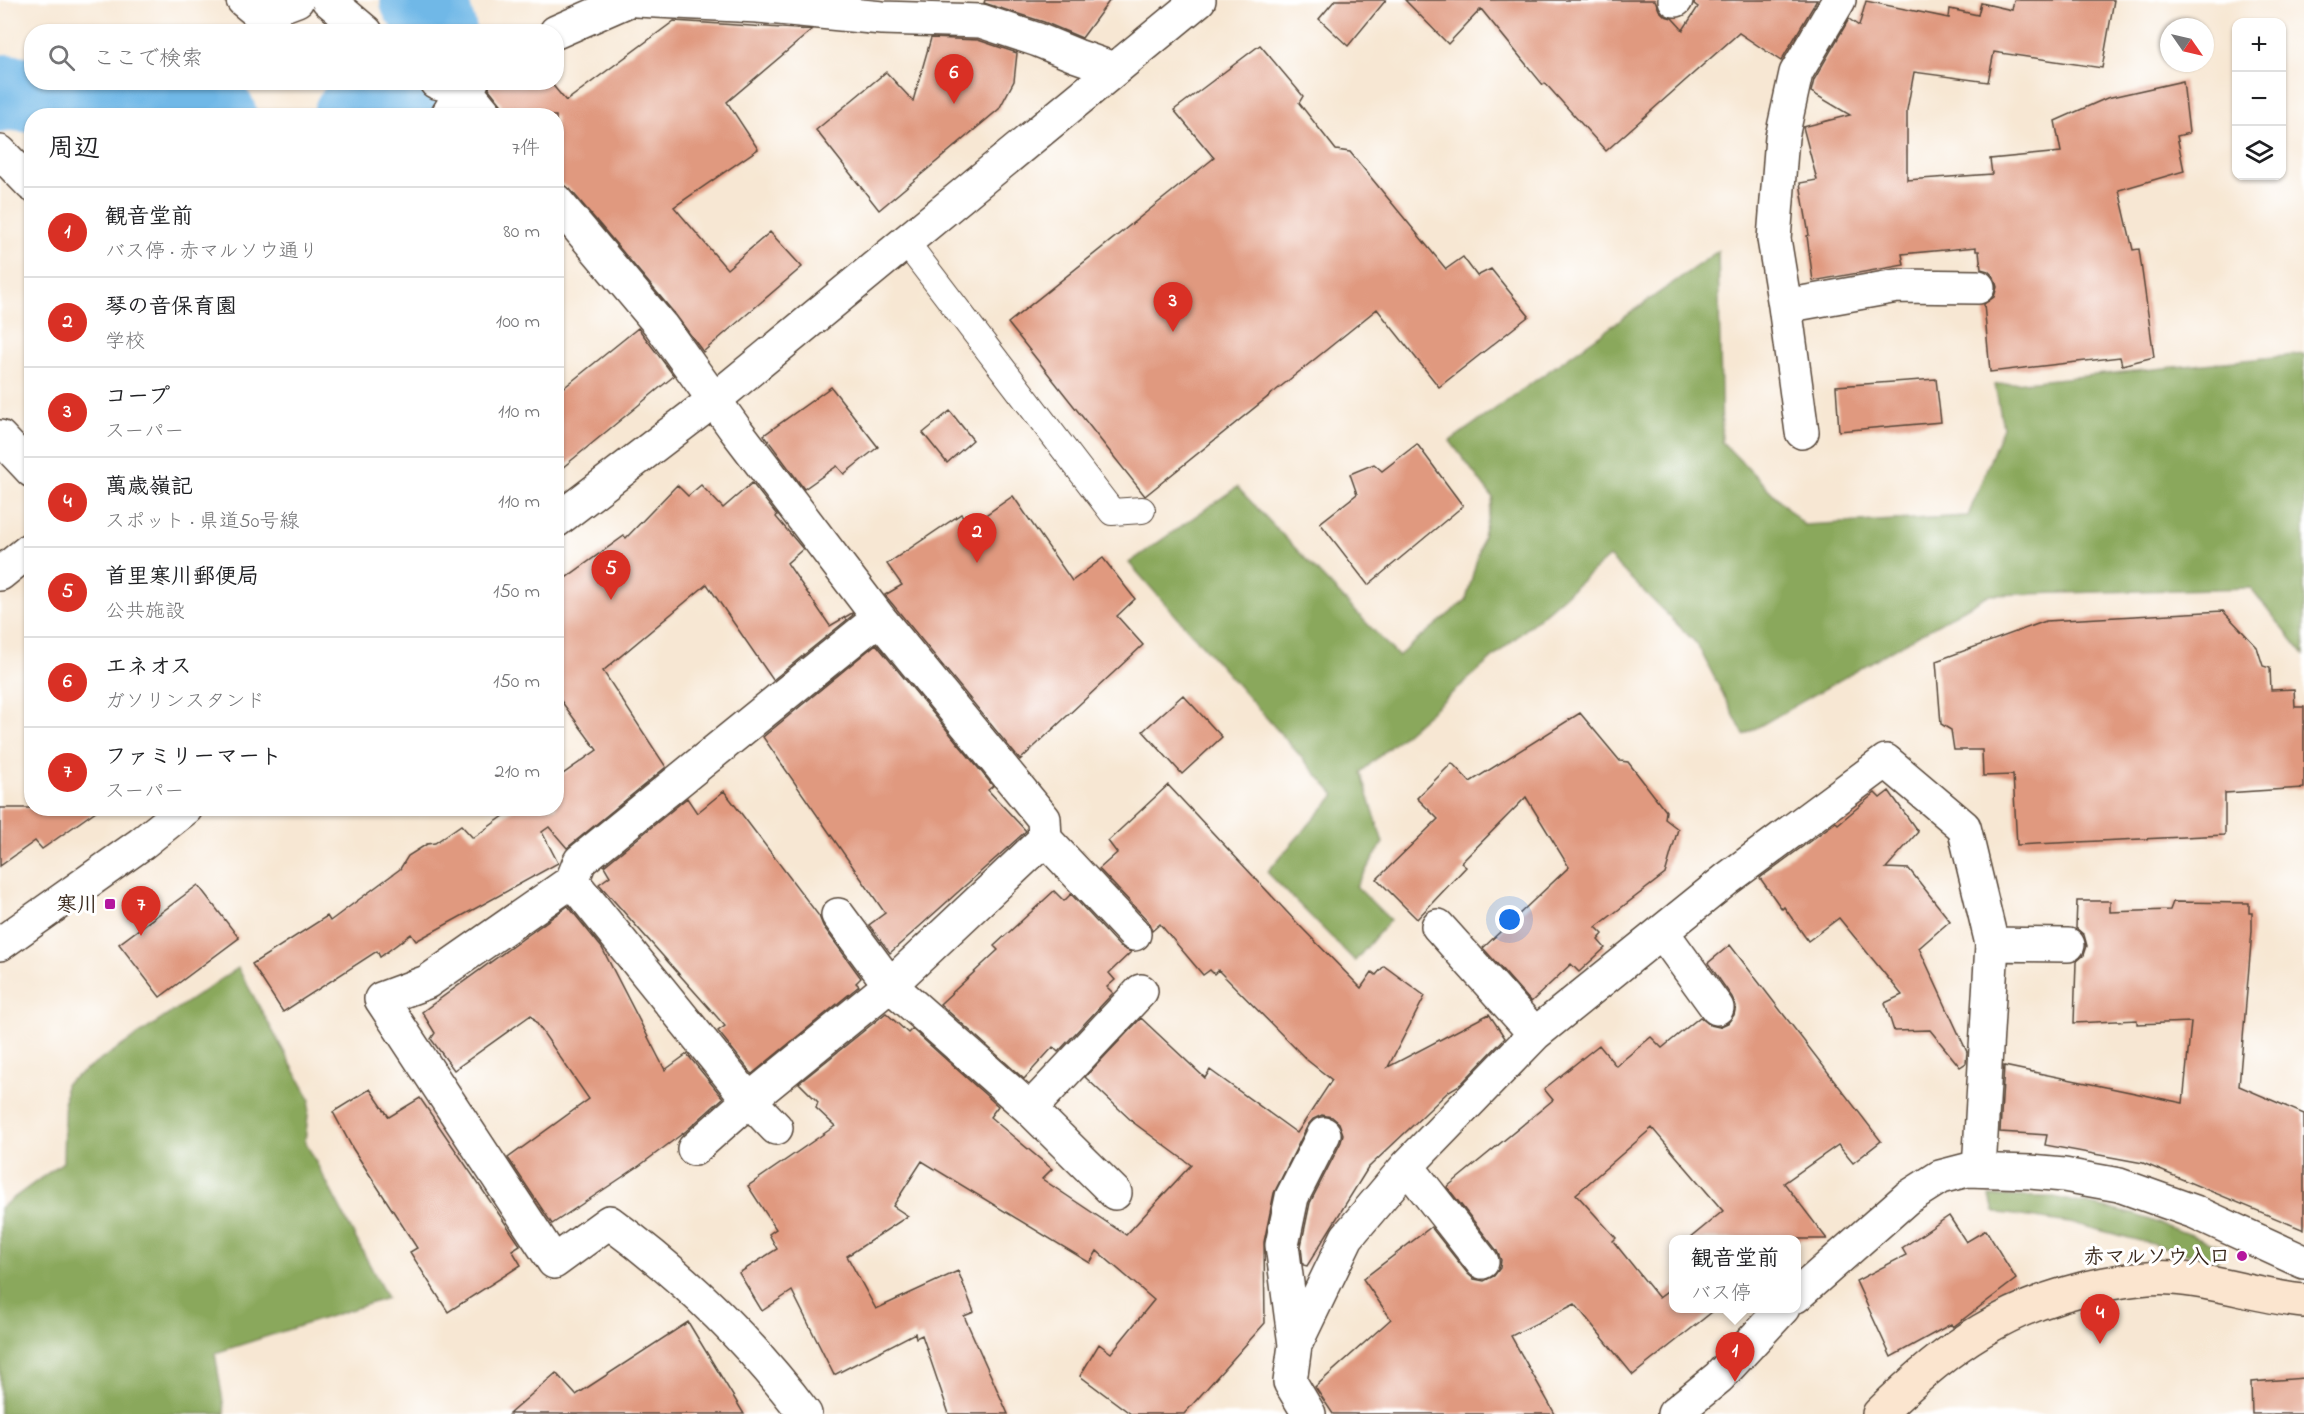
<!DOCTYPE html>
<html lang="ja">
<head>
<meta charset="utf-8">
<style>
  :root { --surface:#fff; --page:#f2f2f2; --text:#202124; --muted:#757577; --line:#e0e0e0; --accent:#d93025 }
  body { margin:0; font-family:"Indie Flower","Klee One",sans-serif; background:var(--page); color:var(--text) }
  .controls { position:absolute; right:18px; top:18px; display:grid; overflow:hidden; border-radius:12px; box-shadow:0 2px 4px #0004 }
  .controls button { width:54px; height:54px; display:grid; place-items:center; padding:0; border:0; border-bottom:2px solid var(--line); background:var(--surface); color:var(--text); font:30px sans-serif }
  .compass { position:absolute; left:2160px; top:18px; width:54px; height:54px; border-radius:50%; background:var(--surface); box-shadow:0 2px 4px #0004; rotate:124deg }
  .you { position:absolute; left:1510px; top:920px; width:21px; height:21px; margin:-15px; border:4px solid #fff; border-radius:50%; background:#1a73e8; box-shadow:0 0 0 9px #1a73e833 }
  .badge { display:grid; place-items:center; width:39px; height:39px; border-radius:50%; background:var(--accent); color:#fff; font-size:20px; font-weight:700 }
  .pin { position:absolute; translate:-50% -50px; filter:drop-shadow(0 2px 3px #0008) }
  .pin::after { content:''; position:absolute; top:32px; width:21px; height:18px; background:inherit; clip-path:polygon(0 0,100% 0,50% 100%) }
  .popup { position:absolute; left:1669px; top:1235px; width:132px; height:78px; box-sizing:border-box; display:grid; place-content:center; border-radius:12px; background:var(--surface); filter:drop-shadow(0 2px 4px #0005); font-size:20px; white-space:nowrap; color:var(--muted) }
  .popup b { font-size:22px; color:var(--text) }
  .popup::after { content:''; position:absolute; left:50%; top:100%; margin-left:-12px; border:12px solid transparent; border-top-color:var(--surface) }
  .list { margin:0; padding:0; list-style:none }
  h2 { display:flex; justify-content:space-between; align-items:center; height:78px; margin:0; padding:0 24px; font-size:26px }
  h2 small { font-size:20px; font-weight:400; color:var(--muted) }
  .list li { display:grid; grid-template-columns:39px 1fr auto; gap:18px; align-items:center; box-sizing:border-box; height:90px; padding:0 24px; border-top:2px solid var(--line) }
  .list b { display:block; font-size:22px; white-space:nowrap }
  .list p { margin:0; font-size:20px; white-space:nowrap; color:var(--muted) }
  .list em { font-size:20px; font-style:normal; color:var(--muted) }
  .icon { flex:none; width:33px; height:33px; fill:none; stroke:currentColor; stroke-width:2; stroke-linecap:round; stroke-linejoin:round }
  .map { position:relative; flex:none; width:2304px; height:1414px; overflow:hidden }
  .search { position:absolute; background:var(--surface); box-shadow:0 2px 4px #0004; left:24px; top:24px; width:540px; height:66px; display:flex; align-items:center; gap:15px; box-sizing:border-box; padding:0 21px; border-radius:24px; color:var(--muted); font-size:22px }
  .panel { position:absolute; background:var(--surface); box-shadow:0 2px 4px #0004; left:24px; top:108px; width:540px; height:708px; border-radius:24px }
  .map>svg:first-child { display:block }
</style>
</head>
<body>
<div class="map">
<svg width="2304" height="1414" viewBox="0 0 2304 1414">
  <rect width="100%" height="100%" fill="#fff"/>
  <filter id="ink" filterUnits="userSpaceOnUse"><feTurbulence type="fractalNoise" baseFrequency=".0167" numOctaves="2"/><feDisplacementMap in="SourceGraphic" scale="12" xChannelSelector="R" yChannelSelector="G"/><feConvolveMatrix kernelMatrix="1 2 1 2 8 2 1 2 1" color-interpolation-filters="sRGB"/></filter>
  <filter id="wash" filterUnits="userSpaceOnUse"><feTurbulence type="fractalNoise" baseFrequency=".008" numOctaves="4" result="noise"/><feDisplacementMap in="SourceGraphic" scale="24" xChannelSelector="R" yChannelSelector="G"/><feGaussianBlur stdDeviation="1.35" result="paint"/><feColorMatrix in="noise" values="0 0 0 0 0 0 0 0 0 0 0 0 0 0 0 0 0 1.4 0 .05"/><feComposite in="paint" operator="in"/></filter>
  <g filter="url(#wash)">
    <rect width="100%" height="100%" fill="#f7e7d3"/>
    <path fill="#8aa85c" stroke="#62693d" stroke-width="1.5" d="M1718,251L1722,442L1804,525L1968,516L2003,427L1995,385L2304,354V655L2251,588L1988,595L1744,735L1697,644L1609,557L1361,772L1383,843L1356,886L1390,920L1355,961L1267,872L1335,795L1129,563L1237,487L1398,656L1466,600L1493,498L1450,441Z
      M238,968L310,1099L305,1141L387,1298L215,1353L225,1414H0V1208L63,1162L65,1084Z
      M1990,1196L2054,1197L2136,1215L2221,1246L2217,1261L2076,1224L1994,1212Z"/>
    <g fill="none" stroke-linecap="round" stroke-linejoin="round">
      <path stroke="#6fb8e7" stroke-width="76" d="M418,0L435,19L439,32
        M0,94L6,92L219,116
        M351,116L392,101L412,82"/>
    </g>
    <g id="blocks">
      <path fill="#e0997f" d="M985,0H1110L1082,38L1044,22L984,3Z
        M1335,0H1386L1348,46L1319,19Z
        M1405,0H1655L1659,10L1665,16L1672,18L1683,30L1698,7L1694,4L1695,0H1817L1781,61L1739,33L1606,151L1545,83L1543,85L1481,9L1448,44Z
        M2014,0H2114L2102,68L1994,52L1988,82L1914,72L1907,110V180L1992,174L1990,159L2061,152L2055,121L2107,98L2183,81L2189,133L2177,136L2184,171L2119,190L2133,250L2139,249L2154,357L2122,365L2120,357L1990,372L1984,304L1994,297L1997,287L1994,277L1988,271L1981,269L1979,251H1976V247L1902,254L1904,265L1813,281L1807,236L1809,235L1800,183L1817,180L1803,127L1850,115L1811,92L1814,80L1849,19L1859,26L1866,1L1949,18L1950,9L1978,15L1981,3L2012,10Z
        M674,21L812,30L727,102L758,149L674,207L727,269L770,232L802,267L703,352L675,314L570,189L556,181V116H505L501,104L489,89L490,82H550L566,101Z
        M931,38L978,40L1017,53L1014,81L999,109L879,210L816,130L886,72L913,101Z
        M1260,45L1303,96L1299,103L1336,150L1350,152L1446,269L1463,257L1477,276L1491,269L1529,316L1439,387L1377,309L1145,496L1008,323L1214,158L1174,110Z
        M638,328L674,376L556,473V394Z
        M1936,379L1941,422L1839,431L1836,386Z
        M831,387L878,447L844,474L837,466L804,489L764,435Z
        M950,411L973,440L947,463L923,433Z
        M1417,444L1463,506L1368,585L1320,523L1357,494L1350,474L1374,464L1382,471Z
        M752,483L777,515L776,517L803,549L787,563L830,626L852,613L853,615L773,680L707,584L603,671L666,767L567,848L549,827L542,832L558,863L416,941L411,934L380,957L377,951L283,1012L252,964L327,916L330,921L400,869L408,856L427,844L435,843L461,825L473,838L515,808H556V779L597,750L556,694V585L624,536L626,538L677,485L688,496L701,485L723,508Z
        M1013,496L1072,581L1103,558L1135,599L1117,616L1143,645L1020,760L885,595L902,585L887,564L961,514L971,525Z
        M2223,611L2257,647L2263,666L2270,668L2271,690L2294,689L2295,707H2304V788L2225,793V835L2017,845L2013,775L1983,776L1982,750H1954L1951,730L1941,724L1936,661L2046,621Z
        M876,644L993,786L988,790L1026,831L890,953L869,925L885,913L763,737Z
        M1183,695L1222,737L1182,774L1143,731Z
        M1580,713L1620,761L1628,762L1666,811L1665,819L1678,829L1665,874L1596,927L1603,934L1598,940L1605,948L1579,972L1571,964L1531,1002L1483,948L1569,867L1526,797L1461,863L1466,867L1417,919L1377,879L1438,819L1417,798L1452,763L1470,782Z
        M1168,785L1300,926L1361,988L1372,972L1376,975L1384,966L1425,996L1388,1067L1489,1014L1505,1038L1461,1084L1449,1091L1368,1168L1307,1266L1303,1265L1301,1246L1310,1203L1341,1142L1343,1134L1339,1123L1332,1117L1322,1115L1313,1119L1308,1125L1274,1193L1264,1242L1265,1323L1184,1414H1131L1080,1376L1099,1344L1111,1353L1154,1300L1097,1251L1090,1263L922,1161L893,1206L908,1216L847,1256L876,1309L958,1271L974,1312L964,1316L1008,1414H949L922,1335L916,1338L915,1333L834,1375L792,1291L762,1311L739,1273L777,1249L769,1234L776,1229L748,1186L835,1126L816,1108L818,1102L799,1083L886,1013L908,1033L912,1029L998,1106L990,1117L1052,1169L1042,1179L1126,1235L1191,1165L1134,1123L1085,1077L1141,1018L1205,1078L1210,1070L1297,1133L1332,1080L1307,1060L1218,970L1214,974L1210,970L1203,975L1160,924L1152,931L1148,921L1099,869L1117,853L1108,841Z
        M724,791L819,916L823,926L861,978L856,983L859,986L752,1074L718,1031L725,1026L599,884L610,876L604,866L687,798L697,813Z
        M1889,791L1918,832L1886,868L1909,869L1950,921L1919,948L1967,1052L1966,1063L1960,1067L1930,1030L1894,1031L1885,1003L1902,995L1839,918L1808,941L1784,907L1782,909L1760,878L1836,822L1838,824L1875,793L1880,798Z
        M0,808H100L42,849L35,841L0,866Z
        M198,885L239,938L160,997L119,944Z
        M1054,891L1064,901L1071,894L1120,947L1131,952L1109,973L1115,980L1107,987L1113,993L1058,1052L1053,1047L1024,1079L940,1004L998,950L994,946Z
        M2077,901H2110V912L2170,910L2173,902L2249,903V913H2252V931L2239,1086L2304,1114V1230L2143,1163L2045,1145L2047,1135L2000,1132L2004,1066L2183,1103L2191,1022L2137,1024V1020L2074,1023L2076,962L2084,955L2087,946L2084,935L2076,928Z
        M568,906L602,948L665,1070L687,1054L723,1098L686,1131L639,1166L552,1224L508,1158L589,1099L531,1015L454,1070L431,1039L435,1033L422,1012Z
        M1730,945L1881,1141L1853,1163L1838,1145L1784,1183L1827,1239H1689L1723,1211L1652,1128L1576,1194L1616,1238L1613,1241L1659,1298L1674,1287V1308H1717L1633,1375L1575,1304L1511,1336L1555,1414H1333L1315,1387L1391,1319L1363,1279L1431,1227L1468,1274L1474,1279L1484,1281L1494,1276L1500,1268L1501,1260L1497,1251L1447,1187L1553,1100L1544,1089L1599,1045L1616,1066L1651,1037L1662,1048L1700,1017L1710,1025L1719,1027L1728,1023L1734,1015L1736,1006L1732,997L1708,963Z
        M370,1089L389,1117L420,1098L520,1245L512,1250L521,1265L448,1312L410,1252L417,1248L353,1149L333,1112Z
        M1949,1216L1966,1242L1986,1230L2016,1279L1953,1327L1951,1324L1891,1357L1856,1281L1906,1255L1902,1248Z
        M688,1322L744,1414H509L556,1373L576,1395Z
        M2304,1378V1414H2252L2251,1382Z"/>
    </g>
  </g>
  <g filter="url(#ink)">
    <use href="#blocks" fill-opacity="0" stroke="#574639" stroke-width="1.5"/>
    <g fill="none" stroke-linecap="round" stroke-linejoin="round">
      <defs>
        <path id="service" d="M905,241L1112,512L1142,510"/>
        <path id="minor" d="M243,0L260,14L297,0
          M328,0L366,32
          M636,0L758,6L882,18L981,21L1038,40L1077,56L1114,69
          M1675,0H1676
          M1839,0L1796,73L1782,137L1774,239L1785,306L1897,286L1978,287
          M556,32L629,0
          M436,82L464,88L487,116
          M447,116L464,88L472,82
          M0,152L32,185
          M556,201L661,326L735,429L879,618L1044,819L1045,839L1134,934
          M1785,306L1802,432
          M0,437L32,471
          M0,574L32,548
          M572,881L749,1100L890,985L1045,839
          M838,915L890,985L1030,1109L1115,1193
          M1438,926L1535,1034
          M1662,932L1717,1008
          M1992,944L2068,945
          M1030,1109L1141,991
          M694,1149L749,1100L776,1128
          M1407,1166L1482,1262
          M1295,1345L1282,1245L1292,1197L1324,1134
          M805,1414C749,1340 683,1276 609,1222L554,1262L381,999L427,982L572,881L580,861L879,618
          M1309,1414L1290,1382L1295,1345L1347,1237L1407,1166L1535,1034L1727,879L1886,761L1964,827L1992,944L1979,1170"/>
        <path id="tertiary" d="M556,521L714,400L1199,0
          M0,944L141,844L186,808
          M1796,1296L1907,1198L1940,1177L1967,1170L2030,1172L2064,1175L2119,1185L2195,1212L2304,1262
          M1674,1414L1719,1377L1783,1308"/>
        <path id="secondary" d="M1879,1414C1947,1346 2009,1303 2105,1284C2128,1280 2151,1276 2173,1278C2218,1281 2260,1297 2304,1301"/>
      </defs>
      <use href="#service" stroke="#574639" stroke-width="28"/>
      <use href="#minor" stroke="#574639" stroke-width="36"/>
      <use href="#tertiary" stroke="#574639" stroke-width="36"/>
      <use href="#secondary" stroke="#574639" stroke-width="36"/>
      <use href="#service" stroke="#fff" stroke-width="26"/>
      <use href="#minor" stroke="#fff" stroke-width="33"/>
      <use href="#tertiary" stroke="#fff" stroke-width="33"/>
      <use href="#secondary" stroke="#fbe5cf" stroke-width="33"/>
    </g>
  </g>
  <g fill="#b5179e" stroke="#fff" stroke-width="2">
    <rect x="104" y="898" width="12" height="12" rx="3"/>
    <circle cx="2242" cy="1256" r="6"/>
  </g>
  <g text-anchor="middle" stroke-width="6" stroke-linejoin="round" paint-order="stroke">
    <g font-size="21" font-weight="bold" fill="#3b2a1e" stroke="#fff" text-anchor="end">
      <text x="98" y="911">寒川</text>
      <text x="2230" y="1263">赤マルソウ入口</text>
    </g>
  </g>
</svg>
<div class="controls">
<button>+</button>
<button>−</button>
<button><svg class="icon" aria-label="layers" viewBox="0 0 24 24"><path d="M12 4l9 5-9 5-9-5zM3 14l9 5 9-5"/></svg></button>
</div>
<svg class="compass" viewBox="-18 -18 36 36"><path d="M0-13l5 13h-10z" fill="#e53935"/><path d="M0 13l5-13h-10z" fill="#757577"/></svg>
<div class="you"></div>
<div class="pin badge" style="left:1735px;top:1382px">1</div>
<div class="popup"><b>観音堂前</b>バス停</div>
<div class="pin badge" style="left:977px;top:563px">2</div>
<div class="pin badge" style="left:1173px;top:332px">3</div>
<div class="pin badge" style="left:2100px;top:1344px">4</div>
<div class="pin badge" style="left:611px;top:600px">5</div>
<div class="pin badge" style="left:954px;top:104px">6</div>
<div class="pin badge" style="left:141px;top:936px">7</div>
<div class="search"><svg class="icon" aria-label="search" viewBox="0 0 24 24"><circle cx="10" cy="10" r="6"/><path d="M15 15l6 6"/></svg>ここで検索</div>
<section class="panel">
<h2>周辺<small>7件</small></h2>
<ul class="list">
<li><span class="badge">1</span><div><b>観音堂前</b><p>バス停 · 赤マルソウ通り</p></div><em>80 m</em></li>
<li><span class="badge">2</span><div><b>琴の音保育園</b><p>学校</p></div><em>100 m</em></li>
<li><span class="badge">3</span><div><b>コープ</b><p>スーパー</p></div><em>110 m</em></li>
<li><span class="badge">4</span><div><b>萬歳嶺記</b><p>スポット · 県道50号線</p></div><em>110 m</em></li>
<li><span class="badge">5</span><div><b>首里寒川郵便局</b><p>公共施設</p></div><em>150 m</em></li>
<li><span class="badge">6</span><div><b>エネオス</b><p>ガソリンスタンド</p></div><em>150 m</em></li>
<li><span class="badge">7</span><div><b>ファミリーマート</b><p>スーパー</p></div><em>210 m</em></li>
</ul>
</section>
</div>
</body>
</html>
